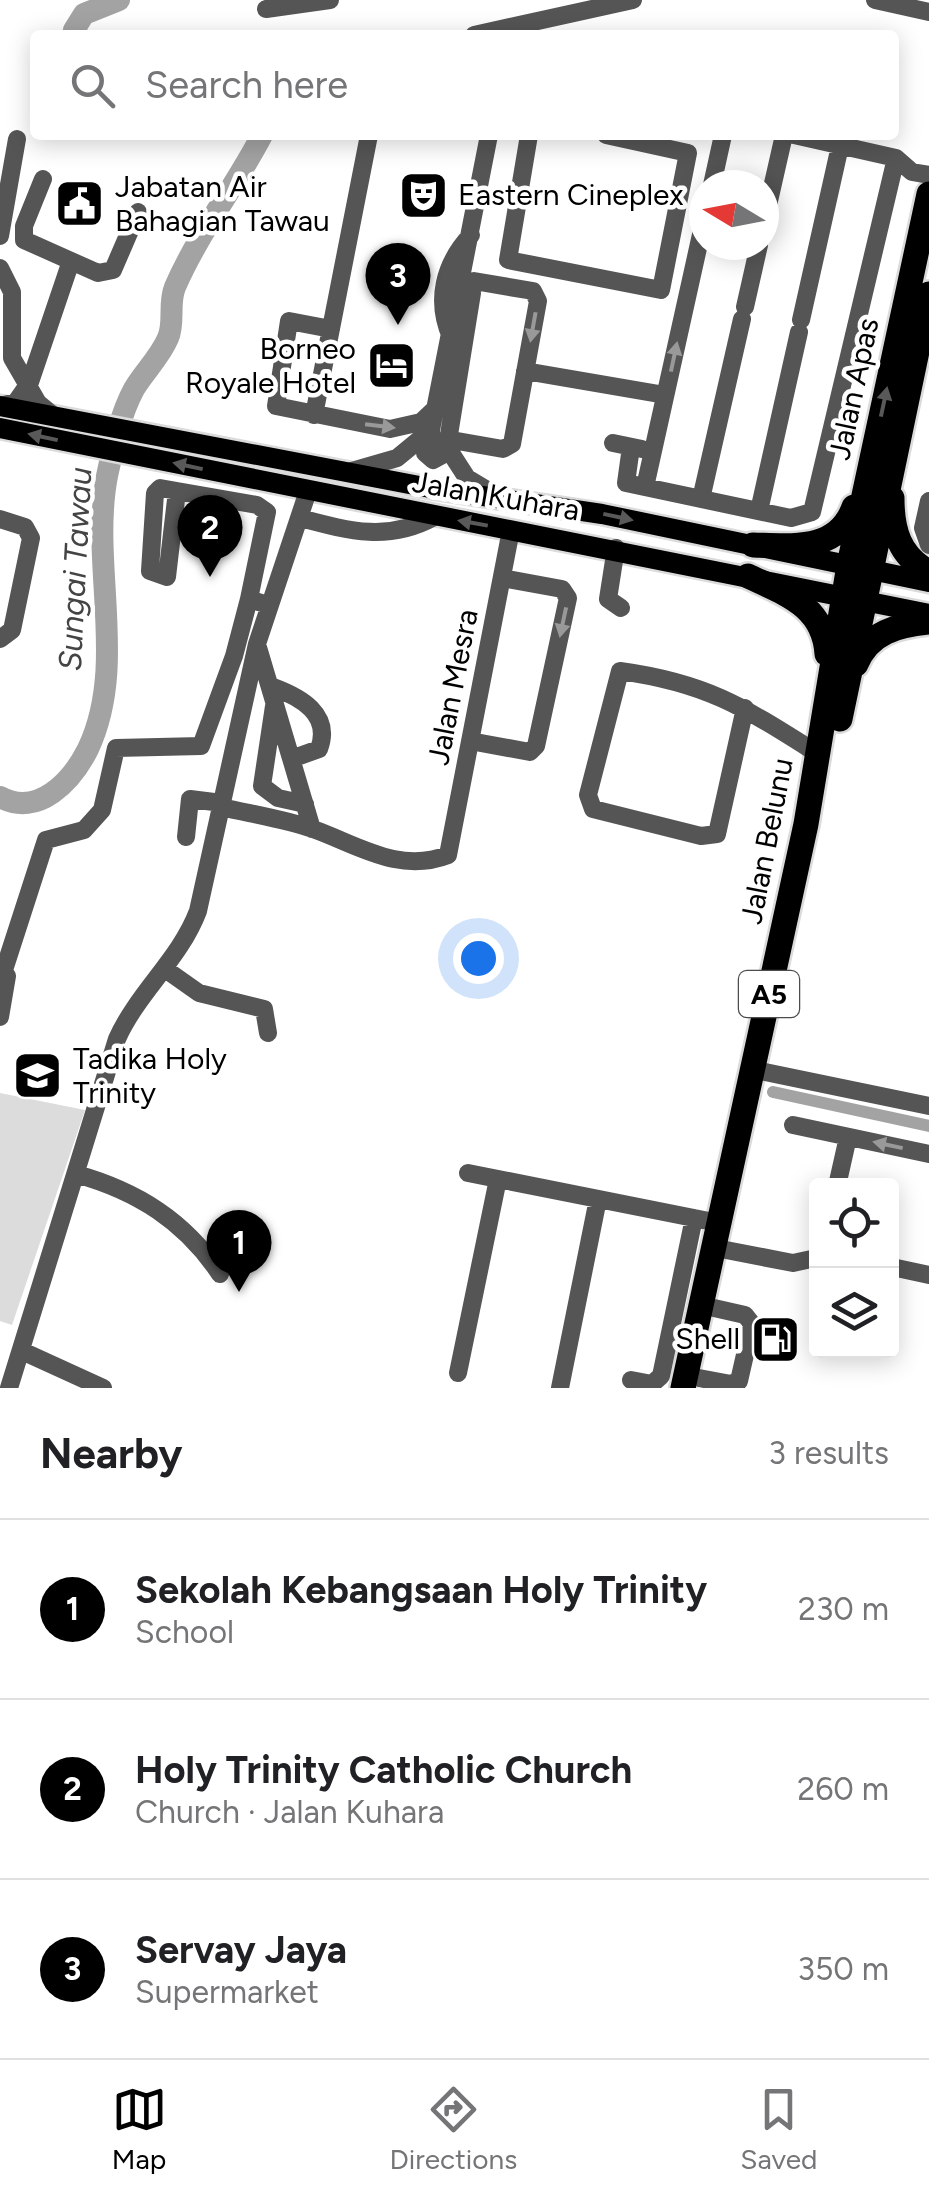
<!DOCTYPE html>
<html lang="en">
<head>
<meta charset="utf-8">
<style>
  :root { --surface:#fff; --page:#f2f2f2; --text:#202124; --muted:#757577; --line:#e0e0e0; --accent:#000 }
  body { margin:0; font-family:Figtree,sans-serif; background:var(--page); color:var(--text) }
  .controls { position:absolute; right:30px; bottom:30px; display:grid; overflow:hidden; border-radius:10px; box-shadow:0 5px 25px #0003 }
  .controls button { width:90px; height:90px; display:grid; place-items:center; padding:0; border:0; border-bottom:2px solid var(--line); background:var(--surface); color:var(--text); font:50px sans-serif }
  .compass { position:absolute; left:689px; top:170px; width:90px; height:90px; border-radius:50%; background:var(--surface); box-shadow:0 5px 25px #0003; rotate:280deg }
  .you { position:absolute; left:478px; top:958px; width:35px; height:35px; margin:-25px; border:8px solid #fff; border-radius:50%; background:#1a73e8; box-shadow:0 0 0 15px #1a73e833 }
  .badge { display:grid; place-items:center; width:65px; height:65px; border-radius:50%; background:var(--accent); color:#fff; font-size:32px; font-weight:700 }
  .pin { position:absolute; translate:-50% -82px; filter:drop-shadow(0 2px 5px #0008) }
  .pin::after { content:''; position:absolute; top:52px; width:35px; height:30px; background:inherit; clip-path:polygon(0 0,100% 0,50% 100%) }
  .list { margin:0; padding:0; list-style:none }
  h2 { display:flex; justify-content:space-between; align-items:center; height:130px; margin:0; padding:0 40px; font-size:42px }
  h2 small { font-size:32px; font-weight:400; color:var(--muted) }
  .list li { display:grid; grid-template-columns:65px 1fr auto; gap:30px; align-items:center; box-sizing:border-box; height:180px; padding:0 40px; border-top:2px solid var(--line) }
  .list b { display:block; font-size:38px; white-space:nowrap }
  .list p { margin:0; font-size:32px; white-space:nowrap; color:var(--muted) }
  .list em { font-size:32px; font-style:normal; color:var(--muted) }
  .icon { flex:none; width:55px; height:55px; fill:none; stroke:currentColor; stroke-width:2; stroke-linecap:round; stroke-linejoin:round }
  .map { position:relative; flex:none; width:929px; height:1388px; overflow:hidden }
  .search { position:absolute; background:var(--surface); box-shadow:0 5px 25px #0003; left:30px; right:30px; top:30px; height:110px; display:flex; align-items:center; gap:25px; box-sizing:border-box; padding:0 35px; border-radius:10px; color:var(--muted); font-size:38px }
  .sheet { height:670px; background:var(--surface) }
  nav { display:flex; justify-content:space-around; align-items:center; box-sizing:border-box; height:140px; border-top:2px solid var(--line); background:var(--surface); font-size:28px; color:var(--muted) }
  nav a { display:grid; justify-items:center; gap:5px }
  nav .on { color:var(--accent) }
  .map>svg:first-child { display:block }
</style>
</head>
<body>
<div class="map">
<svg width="929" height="1388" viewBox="0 0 929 1388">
  <rect width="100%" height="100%" fill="#fff"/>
  <path fill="#dcdcdc" d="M0,1093L85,1110L12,1325L0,1321Z"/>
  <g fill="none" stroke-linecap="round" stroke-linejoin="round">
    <path stroke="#a3a3a3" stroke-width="12" d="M773,1092L929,1126"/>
    <path stroke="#a3a3a3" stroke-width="22" d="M78,35L74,30L84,14L119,0
      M0,797C38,818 72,781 88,749C128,665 90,564 107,476C113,448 120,415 134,389C144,372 160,357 168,338C175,322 168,304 175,287C199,232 235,187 262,135"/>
    <defs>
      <path id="major" d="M0,406L430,488L602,514L929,582
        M0,428L929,614"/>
      <path id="highway" d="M892,498C892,530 899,556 929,572
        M753,545C793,546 838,552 854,507
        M748,576C786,594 824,606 827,654
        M856,664C869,632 898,625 929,622
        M840,719L929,294
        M683,1388L806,824L849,565L929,194"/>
    </defs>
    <use href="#major" stroke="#dbdbdb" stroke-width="25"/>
    <use href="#highway" stroke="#dbdbdb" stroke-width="30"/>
    <path stroke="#555" stroke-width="18" d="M875,0L929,12
      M266,9L330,0
      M474,35L633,0
      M529,135L508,260L661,290L688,153L606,135
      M794,135L896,158L912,172L929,175
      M43,179L24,226V240L98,273L113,270L138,212
      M712,185L723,135
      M764,223L784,135
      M0,236L17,139
      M0,268L12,292V358L38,403L55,417
      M472,293L447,447L467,478L497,496
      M745,307L759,245
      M801,320L840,146
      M331,329L289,321L276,406L390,429L421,422L438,406
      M451,337C435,300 444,264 471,235
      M525,371L665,395
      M0,406L16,402L30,382L71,261
      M314,415L369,135
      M431,431L425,453L433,460L444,454L446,439L503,449L512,444L538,301L533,291L474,281
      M613,443L642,449
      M631,447L626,483L791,518L812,512L896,158
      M352,471L397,458L431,430L489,135
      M645,487L704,221
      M160,488L177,491L167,577L150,571L155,493Z
      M177,491L257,505L267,512L249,599
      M701,499L742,319
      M929,501L923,528L929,545
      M759,511L799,332
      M300,518C349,531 388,542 434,517
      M0,519L25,527L31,538L12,630L0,639
      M616,548L608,599L621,608
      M257,644L312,829
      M273,687C300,697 332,714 319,749L294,758
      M274,706L262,786L278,798L305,804
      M745,708L717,834L701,836L593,809L588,795L620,671C708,683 745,708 818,754
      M470,741L530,752L536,746L568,598L562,589L502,578
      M221,807C251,814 284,819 313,829C358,845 399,874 448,855L511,530
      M186,837L190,799L222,803
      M0,967L7,976L0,1017
      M165,969L199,993L264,1009L268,1033
      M4,970L46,840L84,830L102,810L116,748L201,746L234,656L249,599L268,605
      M765,1072L929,1106
      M793,1125L929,1154
      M468,1173L719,1223
      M76,1174C137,1191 185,1221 220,1274
      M837,1186L848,1137
      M726,1250L793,1263L816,1258
      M205,1251L235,1254
      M892,1267L929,1275
      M22,1351L103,1388
      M458,1373L498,1179
      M699,1378L731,1384L739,1381L752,1324L745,1315L714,1308
      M631,1380L652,1384L661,1376L694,1218
      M9,1388L117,1039C138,992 180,959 198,911L257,644L308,491
      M560,1388L598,1199"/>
    <use href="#major" stroke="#000" stroke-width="20"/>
    <use href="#highway" stroke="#000" stroke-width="25"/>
  </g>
  <defs><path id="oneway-solid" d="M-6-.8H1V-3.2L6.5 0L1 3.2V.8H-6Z" transform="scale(2.5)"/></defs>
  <g fill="#999">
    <use href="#oneway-solid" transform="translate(533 327) rotate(100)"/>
    <use href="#oneway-solid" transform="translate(674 357) rotate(-78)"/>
    <use href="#oneway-solid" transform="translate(380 426) rotate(7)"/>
    <use href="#oneway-solid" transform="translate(563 622) rotate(102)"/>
    <use href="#oneway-solid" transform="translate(888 1145) rotate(-168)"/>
  </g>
  <g fill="#595959">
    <use href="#oneway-solid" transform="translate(884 402) rotate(-78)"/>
    <use href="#oneway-solid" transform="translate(43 437) rotate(-168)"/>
    <use href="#oneway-solid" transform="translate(188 466) rotate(-168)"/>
    <use href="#oneway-solid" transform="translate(618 517) rotate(12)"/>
    <use href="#oneway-solid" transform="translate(473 523) rotate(-170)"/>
  </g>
  <defs>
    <symbol id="theatre-square" viewBox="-11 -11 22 22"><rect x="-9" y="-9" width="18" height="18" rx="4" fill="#000" stroke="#fff"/><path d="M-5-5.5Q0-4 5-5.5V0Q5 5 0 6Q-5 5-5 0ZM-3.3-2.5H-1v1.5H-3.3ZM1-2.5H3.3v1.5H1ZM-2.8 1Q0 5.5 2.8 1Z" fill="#fff"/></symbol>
    <symbol id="civic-square" viewBox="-11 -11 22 22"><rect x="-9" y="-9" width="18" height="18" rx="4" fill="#000" stroke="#fff"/><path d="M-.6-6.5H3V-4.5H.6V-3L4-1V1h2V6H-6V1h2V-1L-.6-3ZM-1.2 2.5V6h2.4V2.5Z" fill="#fff"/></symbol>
    <symbol id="hotel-square" viewBox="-11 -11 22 22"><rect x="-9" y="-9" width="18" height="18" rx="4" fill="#000" stroke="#fff"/><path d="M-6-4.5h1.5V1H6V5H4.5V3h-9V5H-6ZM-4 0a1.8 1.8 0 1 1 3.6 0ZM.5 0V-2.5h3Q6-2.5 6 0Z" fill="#fff"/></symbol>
    <symbol id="school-square" viewBox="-11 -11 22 22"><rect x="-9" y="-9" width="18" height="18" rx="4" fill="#000" stroke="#fff"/><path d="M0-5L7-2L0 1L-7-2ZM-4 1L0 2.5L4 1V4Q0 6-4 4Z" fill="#fff"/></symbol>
    <symbol id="fuel-square" viewBox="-11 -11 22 22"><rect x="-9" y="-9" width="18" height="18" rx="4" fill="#000" stroke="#fff"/><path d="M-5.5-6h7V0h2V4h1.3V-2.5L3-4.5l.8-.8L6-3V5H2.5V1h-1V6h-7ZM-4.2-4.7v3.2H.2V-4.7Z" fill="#fff"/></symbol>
  </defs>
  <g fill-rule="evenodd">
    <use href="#theatre-square" x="396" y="168" width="55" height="55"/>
    <use href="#civic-square" x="52" y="176" width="55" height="55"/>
    <use href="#hotel-square" x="364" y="338" width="55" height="55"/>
    <use href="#school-square" x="10" y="1048" width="55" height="55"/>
    <use href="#fuel-square" x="748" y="1312" width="55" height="55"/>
  </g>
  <g text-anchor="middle" stroke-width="9" stroke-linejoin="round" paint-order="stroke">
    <rect fill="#fff" stroke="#4c4c4c" stroke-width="2.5" x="739" y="971" width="60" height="46" rx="8"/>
    <g font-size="28" font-weight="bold" fill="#000">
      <text x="769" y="1004">A5</text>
    </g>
    <g font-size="30" fill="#000" stroke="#fff" text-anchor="start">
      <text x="115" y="197">Jabatan Air<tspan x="115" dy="34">Bahagian Tawau</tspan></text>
      <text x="458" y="205">Eastern Cineplex</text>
      <text x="356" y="359" text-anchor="end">Borneo<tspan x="356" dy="34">Royale Hotel</tspan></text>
      <text x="73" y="1069">Tadika Holy<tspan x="73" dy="34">Trinity</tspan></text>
      <text x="740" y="1349" text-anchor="end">Shell</text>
    </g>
    <g font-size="30" fill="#000" stroke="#fff">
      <text transform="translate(854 389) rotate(-78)" y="10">Jalan Apas</text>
      <text transform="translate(496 496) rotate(10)" y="10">Jalan Kuhara</text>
      <text transform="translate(453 687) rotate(-79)" y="10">Jalan Mesra</text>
      <text transform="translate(767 841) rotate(-79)" y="10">Jalan Belunu</text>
    </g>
    <g font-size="32" font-style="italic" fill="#444" stroke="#fff">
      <text transform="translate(75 569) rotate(-87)" y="11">Sungai Tawau</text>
    </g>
  </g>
</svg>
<div class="controls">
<button><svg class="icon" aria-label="locate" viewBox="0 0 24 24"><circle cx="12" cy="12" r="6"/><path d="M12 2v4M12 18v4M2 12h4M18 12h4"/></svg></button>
<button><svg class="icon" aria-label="layers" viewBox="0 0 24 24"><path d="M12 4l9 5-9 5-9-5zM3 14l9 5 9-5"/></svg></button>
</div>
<svg class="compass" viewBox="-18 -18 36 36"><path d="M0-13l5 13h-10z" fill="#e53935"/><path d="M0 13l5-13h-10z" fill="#757577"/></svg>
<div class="you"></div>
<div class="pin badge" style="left:239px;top:1292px">1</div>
<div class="pin badge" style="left:210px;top:577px">2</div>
<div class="pin badge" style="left:398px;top:325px">3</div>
<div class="search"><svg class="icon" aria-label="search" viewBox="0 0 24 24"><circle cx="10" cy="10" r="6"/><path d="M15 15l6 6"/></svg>Search here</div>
</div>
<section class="sheet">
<h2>Nearby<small>3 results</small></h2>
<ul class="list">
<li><span class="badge">1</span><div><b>Sekolah Kebangsaan Holy Trinity</b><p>School</p></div><em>230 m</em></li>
<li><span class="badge">2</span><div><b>Holy Trinity Catholic Church</b><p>Church · Jalan Kuhara</p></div><em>260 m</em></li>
<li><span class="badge">3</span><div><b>Servay Jaya</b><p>Supermarket</p></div><em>350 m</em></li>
</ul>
</section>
<nav>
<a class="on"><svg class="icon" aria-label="map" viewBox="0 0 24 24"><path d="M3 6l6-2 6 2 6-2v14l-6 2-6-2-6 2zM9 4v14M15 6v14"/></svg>Map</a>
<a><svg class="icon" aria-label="directions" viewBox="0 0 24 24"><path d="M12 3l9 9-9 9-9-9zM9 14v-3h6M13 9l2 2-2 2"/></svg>Directions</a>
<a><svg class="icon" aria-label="saved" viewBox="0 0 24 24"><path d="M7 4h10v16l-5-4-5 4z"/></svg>Saved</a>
</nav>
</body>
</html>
